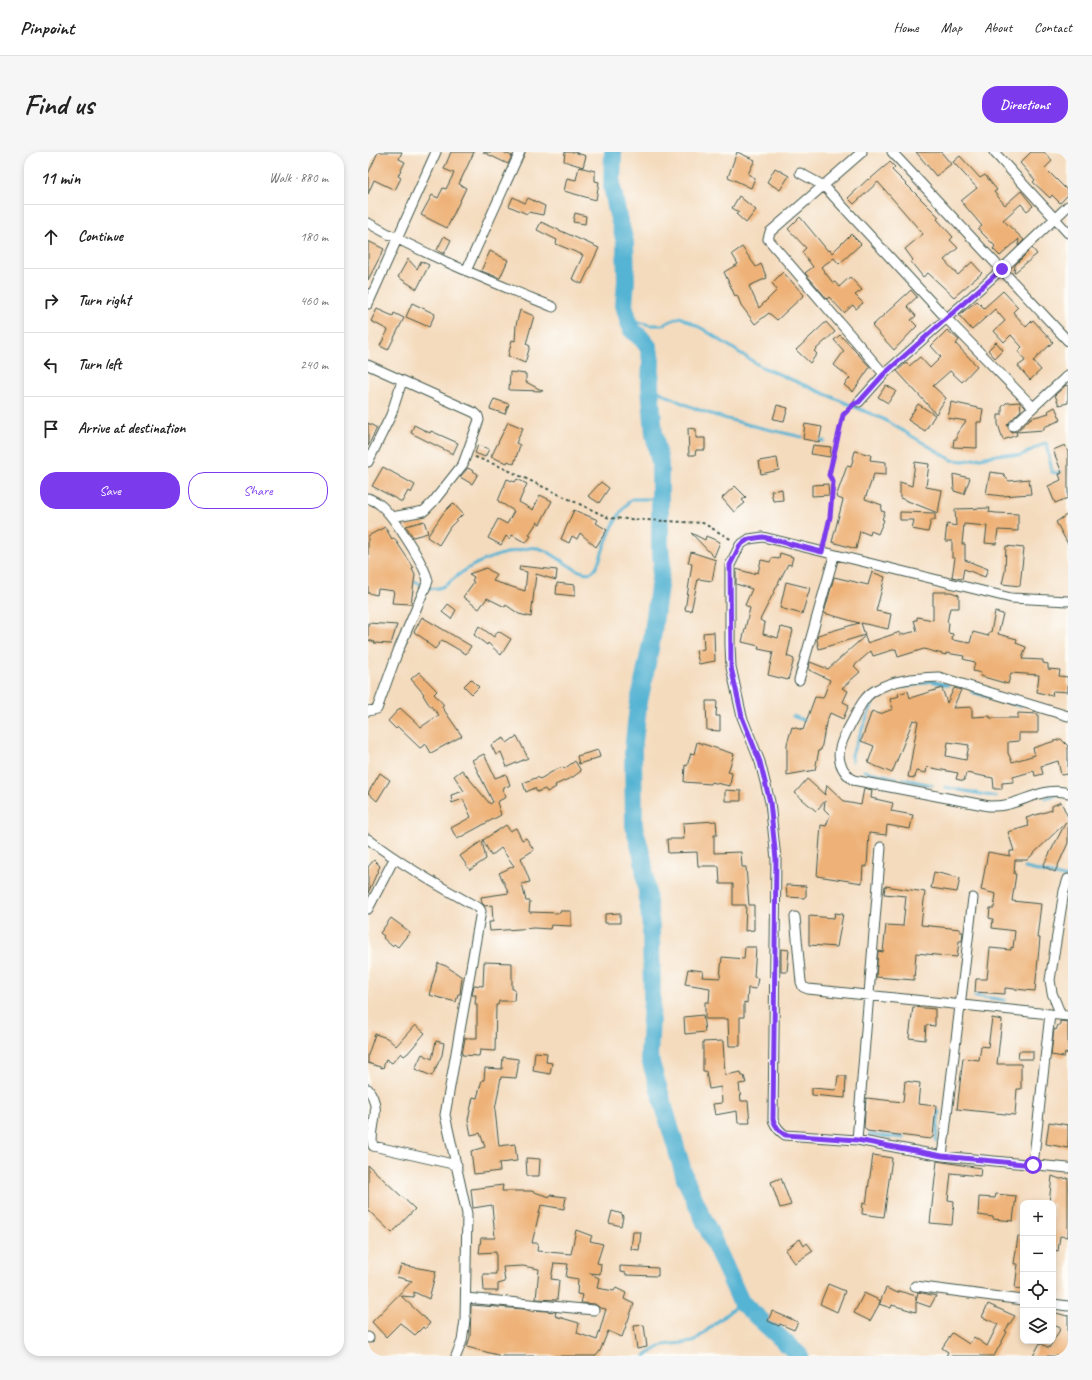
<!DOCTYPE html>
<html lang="en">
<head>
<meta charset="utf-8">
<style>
  :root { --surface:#fff; --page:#f6f6f6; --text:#222; --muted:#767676; --line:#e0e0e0; --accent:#7c3aed }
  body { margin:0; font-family:Caveat,sans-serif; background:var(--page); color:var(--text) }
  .controls { position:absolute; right:12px; bottom:12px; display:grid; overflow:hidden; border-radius:8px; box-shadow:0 2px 6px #0003 }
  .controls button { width:36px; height:36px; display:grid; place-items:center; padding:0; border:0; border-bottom:1px solid var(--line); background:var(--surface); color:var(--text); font:20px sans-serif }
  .stop { position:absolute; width:12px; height:12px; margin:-9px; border:3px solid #7c3aed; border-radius:50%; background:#fff }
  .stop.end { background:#7c3aed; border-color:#fff; box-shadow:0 1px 4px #0008 }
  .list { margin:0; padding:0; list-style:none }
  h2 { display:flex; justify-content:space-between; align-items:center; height:52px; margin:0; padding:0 16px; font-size:17px }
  h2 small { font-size:13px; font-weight:400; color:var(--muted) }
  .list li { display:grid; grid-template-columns:26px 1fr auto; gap:12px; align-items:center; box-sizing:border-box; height:64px; padding:0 16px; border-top:1px solid var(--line) }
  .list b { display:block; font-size:15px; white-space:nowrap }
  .list em { font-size:13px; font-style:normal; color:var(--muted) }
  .actions { display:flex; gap:8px; padding:12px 16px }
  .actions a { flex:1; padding:9px 0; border:1px solid var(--accent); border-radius:16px; text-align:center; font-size:14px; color:var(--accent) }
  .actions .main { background:var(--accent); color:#fff }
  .icon { flex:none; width:22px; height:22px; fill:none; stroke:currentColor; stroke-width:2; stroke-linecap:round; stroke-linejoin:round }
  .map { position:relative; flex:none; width:700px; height:1204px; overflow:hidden; border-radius:16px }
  header { display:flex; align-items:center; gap:24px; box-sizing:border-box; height:56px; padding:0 20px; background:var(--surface); border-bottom:1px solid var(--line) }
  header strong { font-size:19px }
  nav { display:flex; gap:22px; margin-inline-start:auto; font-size:14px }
  .intro { display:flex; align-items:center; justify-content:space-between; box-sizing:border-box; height:96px; padding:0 24px }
  h1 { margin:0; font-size:28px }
  .button { padding:10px 18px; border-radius:16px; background:var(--accent); color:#fff; font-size:14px; font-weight:700 }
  main { display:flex; gap:24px; padding:0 24px }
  aside { flex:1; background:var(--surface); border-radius:16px; box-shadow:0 2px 6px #0003 }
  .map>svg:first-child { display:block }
</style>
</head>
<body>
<header>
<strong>Pinpoint</strong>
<nav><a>Home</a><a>Map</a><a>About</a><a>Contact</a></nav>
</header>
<div class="intro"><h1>Find us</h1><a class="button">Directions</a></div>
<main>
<aside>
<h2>11 min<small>Walk · 880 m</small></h2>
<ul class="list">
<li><svg class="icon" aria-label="ahead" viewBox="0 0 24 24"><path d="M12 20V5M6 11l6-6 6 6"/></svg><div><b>Continue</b></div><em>180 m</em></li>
<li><svg class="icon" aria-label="right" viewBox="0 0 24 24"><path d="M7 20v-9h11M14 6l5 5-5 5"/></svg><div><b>Turn right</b></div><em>460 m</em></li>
<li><svg class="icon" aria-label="left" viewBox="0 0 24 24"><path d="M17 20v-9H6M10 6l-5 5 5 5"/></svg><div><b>Turn left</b></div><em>240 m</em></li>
<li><svg class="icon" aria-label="arrive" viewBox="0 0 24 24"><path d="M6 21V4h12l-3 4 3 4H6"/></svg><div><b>Arrive at destination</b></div></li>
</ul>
<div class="actions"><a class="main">Save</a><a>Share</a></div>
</aside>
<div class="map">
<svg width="700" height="1204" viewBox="0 0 700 1204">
  <rect width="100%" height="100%" fill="#fdfcf7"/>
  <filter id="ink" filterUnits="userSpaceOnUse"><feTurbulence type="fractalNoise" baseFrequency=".025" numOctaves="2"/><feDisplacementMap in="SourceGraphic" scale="8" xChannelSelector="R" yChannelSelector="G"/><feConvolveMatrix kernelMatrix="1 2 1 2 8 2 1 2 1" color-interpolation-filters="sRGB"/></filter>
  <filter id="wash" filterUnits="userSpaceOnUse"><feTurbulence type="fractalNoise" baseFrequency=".012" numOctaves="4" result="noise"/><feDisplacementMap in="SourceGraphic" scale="16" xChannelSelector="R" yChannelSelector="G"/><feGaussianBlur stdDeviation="0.9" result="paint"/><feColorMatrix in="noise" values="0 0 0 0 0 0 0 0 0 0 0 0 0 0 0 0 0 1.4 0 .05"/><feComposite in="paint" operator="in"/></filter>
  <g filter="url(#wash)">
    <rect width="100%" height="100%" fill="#f4dbbe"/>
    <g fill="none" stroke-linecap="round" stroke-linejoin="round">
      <path stroke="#54b3d3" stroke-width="3" d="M259,167L282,173H294L312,165L335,177L392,214L515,267L584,308L596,309L634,302L652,304L677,291L679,292C679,302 683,310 684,320L689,321L700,318
        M282,234C329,264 386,274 439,286
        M448,288L456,289
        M43,427L56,434
        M61,436C76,439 82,429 93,421C111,408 138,400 161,396C182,391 205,426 224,420C231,415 233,403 236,395C242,379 251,358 264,347H293
        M537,535L563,529L580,533
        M604,540L652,554
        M425,564L435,568
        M484,609V602L506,548L510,544L519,541
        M496,619L529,626
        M535,627L564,633
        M577,635L628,645
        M678,646L689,643
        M657,716L700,726
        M607,844L637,848
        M501,983L536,986
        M568,989L571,959
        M277,1204L295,1193L325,1190L373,1150"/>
      <path stroke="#54b3d3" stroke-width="18" d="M245,0L244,34L249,59L257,90L258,129L256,153L263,177L275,188L281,196L283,209L282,234L286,282L292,311V395L294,411L284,487L270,555L265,598L266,674L275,708L283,775L284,847L281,904L317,1026L373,1150L432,1204"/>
    </g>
    <g id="blocks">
      <path fill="#eeb278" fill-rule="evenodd" d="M10,0H34L31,7L37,10L30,24L33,26L27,38L6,28L0,42V22Z
        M83,0H106L91,32L98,36L79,76L53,63L64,43L70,46L75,36L78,37L86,21L76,17Z
        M115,0H135L144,4L140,12Z
        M197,0H206L218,4L215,15L196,9Z
        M369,0L387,8L380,22L387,26L383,36L360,25Z
        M548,0H573L583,12L568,24Z
        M663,0H676L684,9L677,16L700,39V43L692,51L684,43L682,46L665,30L667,28L652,11Z
        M592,4L612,26L617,23L629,38L626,40L637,53L653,39L665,54L659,59L653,52L635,68L656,88L650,94L651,87L632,104L625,97L627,94L610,77L614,74L593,49L609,36L585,10Z
        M522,10L527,15L524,18L571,65L569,67L585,85L582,88L590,96L576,108L590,123L604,110L614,121L586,145L560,121L555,125L543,110L545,108L537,97L555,82L510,30L486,52L480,46L500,27L501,28Z
        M211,15L227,19V29L231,30L228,48L196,39L199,26L208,28Z
        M407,16L421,24L412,38L399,30Z
        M371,44L388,58L378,71L368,62L371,60L364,56Z
        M145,45L157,51L160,46L177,54L175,63L160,60L159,62L141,54Z
        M207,61L218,64L217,72L205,70Z
        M432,65L460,99L462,98L464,101L483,82L493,92L471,112L466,106L453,115L465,131L467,130L471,135L482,125L494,138L487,143L495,151L488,157L485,153L476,161L461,145L459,147L437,121L445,115L434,100L438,96L420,77Z
        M173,70L231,96L214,132L204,127L215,103L188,92L189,88L169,78Z
        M76,84L83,88L76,102L69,98Z
        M0,89L16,97L0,128Z
        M374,95L388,115L393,112L399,126L381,134L391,156L409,138L404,131L415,120L436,143L409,168L401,161L387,172L373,153L369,143L367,144L356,120L370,112L364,102Z
        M664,96L669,102L646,121L647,113Z
        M122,99L140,108L132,126L113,119Z
        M40,107L49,117L53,109L61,113L49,137L30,125Z
        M543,138L549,145L539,154L548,164L543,168L549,174L526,198L504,174Z
        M635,139L650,155L645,160L658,175L665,168L685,190L665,209L673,218L662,228L650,214L657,209L650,199L654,195L643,183L636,190L626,179L637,169L627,157L604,178L591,163L609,149L616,156Z
        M44,151L67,162L61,175L38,165Z
        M9,157L25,164L26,161L36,166L20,198L12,194L20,178L3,169Z
        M152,158L166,164L158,192L162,194L157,211L140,204L144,188L147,189L148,173Z
        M458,170L467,180L446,199L449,202L442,211L428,198Z
        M579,178L591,188L588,192L609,214L594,230L582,219L565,234L578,246L568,262L529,219L538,211L541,214L552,205L562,216L573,205L563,194Z
        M472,183L502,215L485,240L476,233L482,226L466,213L476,199L466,188Z
        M628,190L635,198L627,206L620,198Z
        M142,220L158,222V230L175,239L141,238Z
        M518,233L528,239L520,251L510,245Z
        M698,233L700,234V251L691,253L687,243Z
        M126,247L141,252L137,262L122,257Z
        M583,250L615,257L613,270H609V296L585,295L586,287H589V281L598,269L580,266Z
        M652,250L653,258L639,273L643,280L649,279L663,266L681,261L680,259L687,255L693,268L676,275V278L648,280L649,283L635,288L630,272V263H634V255L638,251Z
        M550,252L567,263L557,279L540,268Z
        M409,253L420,256L416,269L405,267Z
        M140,270L155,276L148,291L152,293L146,312L140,309L139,311L123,305Z
        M0,271L9,276L0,294Z
        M437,272L454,275L451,290L435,287Z
        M46,273L62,281L63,279L90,291L85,302L43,281Z
        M320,276L328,277V286H337V298H328L327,303H321Z
        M110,293L121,297L117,305L107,301Z
        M445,293L463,295L462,305L443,302Z
        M697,293L700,300V346L687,351L680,334L693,328L691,322L694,321L685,298Z
        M487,299L503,303L502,308L518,310V323L506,322L497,347L514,353L513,359L517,360L514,367L516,368L510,382L503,379L502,383L492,379L488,397L464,390L475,348L468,345L479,314L483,315Z
        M409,306L411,318L393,322L391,309Z
        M547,310L561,312L558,335L574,338L570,361L532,346V330L544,334Z
        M15,315L47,333L43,341L40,339L34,350L4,334Z
        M100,316L110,322L104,332L92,325Z
        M622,320L636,322V324L641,329L661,327L663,342L634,344L618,342Z
        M585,322L602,326L596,342L586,339Z
        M139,327L147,330L149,327L159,332L151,350L165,358L172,343L184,349L172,372L169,370L161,383L163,384L158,391L144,383L142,387L138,384L133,393L120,386L130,367L139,372L146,359L130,349Z
        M233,330L241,336L231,351L220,344Z
        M460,332L461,343L444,344V333Z
        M367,334L378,345L374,348L377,351L366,360L354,346Z
        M414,337L415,348L405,349L403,339Z
        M85,351L95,362L82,375L71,393L59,385L76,360Z
        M622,356L621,360L628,361L650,362V379L630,378L628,392L617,391L619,374L596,372L594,392H597V408L620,417L617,425L596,417L594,427L584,425L587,406H584V389H577L579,372L588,374L587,357Z
        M206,358L230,368L228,371L239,378L228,395L212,381L209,387L204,384L201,391L193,387Z
        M532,360L567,361V368H563L560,380L544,377L546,368H532Z
        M700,362V392L688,370Z
        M56,369L60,381L45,385L38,374Z
        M17,375L24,387L26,386L46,416L44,417L47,423L43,452L24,451L26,439L10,437L9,443L0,441V384Z
        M323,381L337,388L338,384L352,390L346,405Z
        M638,394L656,396L652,434L634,432L637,419Z
        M323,400L348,408L344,429L330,427L323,459L317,458L324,412L320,411Z
        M412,401L425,405L423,413L420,412L392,468L397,471L395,482L410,486L413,475L425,478L419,504L426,507L420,528L400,523L405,500L390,497L391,494L374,490L382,456L377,453L384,437L368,432V417L386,422L387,420L390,421L393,408L402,410L404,406L411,407Z
        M152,414L189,418L188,428L168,422L163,465L151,462L138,453L137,455L119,446L111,457L95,445L106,430L104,429L106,425L101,422L118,416L129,423L125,429L157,439L159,420L151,418Z
        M504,420L517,425L508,459L523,462L520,477L493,471L497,483L451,497L449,488L450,483L491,471L456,461L466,425L500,433Z
        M418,430L442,436L434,462L412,456Z
        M189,431L207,433V444L188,442Z
        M565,440H583L591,443V456H582L579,470L581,471L580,481L585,482L584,488L602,491L605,480L620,484L621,480H623L627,460L635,462L630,482L649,487L648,491L658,495L654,507L675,508V511L680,512V517L692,518L691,524L700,525V540L685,539L684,544L669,540L671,523L643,521L640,532L612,524L613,521L605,519L607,510L595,507L596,504L578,501V503L556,497L530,505L528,497L505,504L503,499L486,514L492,520L474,536L480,539L475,550L481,553L475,567L462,561L458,571L453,598H451L447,618L419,623V592L424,575L435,578L447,545L455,546L462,528L441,518L442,510L460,517L497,484L499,491L532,480V483L549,479L546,468H549V465L565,468Z
        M80,452L88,458L83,467L74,460Z
        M54,465L103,494L98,502L74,488L67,497L58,490L59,489L46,480Z
        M0,471L29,473L23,492L6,491L7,490L0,488Z
        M111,474L126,485L130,479L143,487L133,503L120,491L119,493L106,483Z
        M346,480L347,509L331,512L328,499L336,497L335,481Z
        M51,520L69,539L66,542L76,553L74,555L94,584L63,601L58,592L52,596L30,575L28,577L20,569L32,556L53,575L71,563L60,551L55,543L56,542L43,527Z
        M103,527L111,535L104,542L96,534Z
        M574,536L579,551L586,536L593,538L585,556L604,555V565L622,564V566H650V561L670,562V581H651V589L640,590V601L644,610L667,603L665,596L693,587L700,594V622L693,623L690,609L673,614L675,622L667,624L666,619L645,625V630L634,631V637H626L625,626L598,621L596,629L588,627L590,621L559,615L558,621L548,619L547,626L540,625L550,569L545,568L524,621L500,611L506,594L493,589L504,559L512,562L525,557L522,547L531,544L530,542L540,539L542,546ZM580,590L601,593L598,608L578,604Z
        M338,549H349L348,564H352V579L339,578Z
        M149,584L160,606L139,615L133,600L128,603L123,593L136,586L139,591Z
        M329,590L366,602L360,620L364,621L362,634L343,630V632L316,630L317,613L319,614L323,601L326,602Z
        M230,598L232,605L211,612L209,604Z
        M116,602L127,626L138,622L142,633L134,637L138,645L129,650L133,663L89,687L83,676L103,665L95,647L84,651L83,643L96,639L86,624L94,618L122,652L125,650L104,608Z
        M207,609L213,619L205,625L187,633L188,635L179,640L177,637L169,640L167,636L158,640L155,631L170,625L172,627L189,617L195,615L196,617Z
        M12,621L22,628L9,649L0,641Z
        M439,627L457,643L459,633L477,650L493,653L496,636L504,638L503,646L525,651L523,659L545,663L542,677L519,673L518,683L501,681L499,715L495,714L494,731L449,724L453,673L458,674L462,663L456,657L457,649L448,659L427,641Z
        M357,638L373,639V649H357Z
        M693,650L700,665V691L687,720L675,714L698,670L659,708H647L646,722H648L644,749L673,752L669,786H672L667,839L637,836V842L607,840L608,827H619L622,796L643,798V795L645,796L647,779L624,776L625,767L621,766L622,756H626L628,742L613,738L620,700L642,704V699H646L640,680L661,674L658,666L684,658V654Z
        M348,669L349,683H346V701L373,700L374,715H378L381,753H386V778L377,779L378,753H365V732H352L351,714H330L329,700L300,701L299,687H316L315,671Z
        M138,673L142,679L148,676L154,688L158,686L166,698L153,706L162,730L154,732L158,749H162L161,760L192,761V759H203V774L183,773L182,777L166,776L122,779L121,770H125L124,753L117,754L114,751L113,745L141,741L131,721L146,714L133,696L123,704L115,688Z
        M114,689L118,707L102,718L92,704Z
        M6,708L12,714L0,741V715Z
        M566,720L592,726L589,740L563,736Z
        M418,733L438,734V744L436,746L419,745Z
        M517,734L557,740L553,773L592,777V780H595L594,789H591L589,805L548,801L546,828L508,825L510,799L515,800L518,773L535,774L538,744L516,742Z
        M252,761V771H237V762Z
        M467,761L475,762L469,795L441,793V764L466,766Z
        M23,766L42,780L30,795L26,792L24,794L15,786L16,784L12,781Z
        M377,795H388L386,825L390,826L388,837L380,836L379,851L376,850V865H372V894H361L360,867H337V850H341L342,836L317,832L320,817L335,819L334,825L352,826L354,805L376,807Z
        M413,797L421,798L419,820H413Z
        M116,810L144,811V837H147L146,849H131L130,853H128L127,899L112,898L111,904L94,903L97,886H109V852H107L108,843H104L106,833L115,834Z
        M70,811L78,814L94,825L92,842H90L88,850L61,843Z
        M545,855L567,857V874L558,873L557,888L541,886Z
        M335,863L337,880L317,882L316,865Z
        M624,866L634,868L629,912H653V937H649L647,963L589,957L595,906L611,908L613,894L620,895Z
        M692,869L700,870V902L697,901L696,905L683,903L686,877L688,878L690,873H692Z
        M47,873L57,881L40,901L36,904L33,901L24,911L18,907L15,916L0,911V903L7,882L19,886L28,894Z
        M68,889L76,891L74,903L64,924L47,917L54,902L64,907Z
        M355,889L357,923L373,920L374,924H376L378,931L371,932L373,949H380L382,971H370L369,959L347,963L345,952L354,951L353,935L341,937L338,919H335V890Z
        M651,899H665V907H650Z
        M167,900L179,901L178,910L184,911L182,922L165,919Z
        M135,905L150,907V915L148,926L133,925L127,958L131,994L147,992L149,1009L131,1011L132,1019L106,1022L103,999L117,995L112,981L103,983L100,968L105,945L109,946L114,928H116L117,916L134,917Z
        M470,924H478L477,946L444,943V936L468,938Z
        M537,929L552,931L550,952L568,954L565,985L562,987L499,979L496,975L498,946L535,950Z
        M681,970L700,973V996L678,992Z
        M505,1003L524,1006L516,1065L494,1062L495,1051L498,1052Z
        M158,1006L172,1007L171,1024H159Z
        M569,1009L613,1016L612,1024L583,1021L580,1048L586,1049L584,1073L562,1071Z
        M0,1013L47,1057L24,1081L0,1058Z
        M684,1024L692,1027L700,1026V1085L692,1084L690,1099L685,1098V1051H681Z
        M413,1026L423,1053L412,1056L403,1030Z
        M135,1033L134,1039H163L182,1045V1043L198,1045L196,1057L173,1053L164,1091H170L169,1099L203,1102L208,1078L224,1084L222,1089L235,1092L229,1111L233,1112L232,1122L221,1121L231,1126L229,1136L246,1139L248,1136L258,1141L256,1147L266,1152L254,1185L240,1179L232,1199L228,1204H133L99,1195L102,1185L103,1153L156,1157L166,1160L167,1158L188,1160L187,1164L211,1171L209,1181L229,1188L238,1157L232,1156L227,1152L213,1151L215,1143L209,1142L210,1127L198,1125L200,1112L186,1111L183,1127L191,1128L189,1148L168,1147L171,1117L155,1114L135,1115L137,1130L130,1132V1139H116L115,1122H128V1100L111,1101L113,1086H127L124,1053L105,1056L103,1037Z
        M628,1042L648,1044L645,1069L625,1067V1065L610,1063L611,1045L627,1046Z
        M244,1059L254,1062L255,1065L253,1074L241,1071Z
        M265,1080H273L271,1098L263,1097Z
        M650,1084L655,1085V1137L647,1136L650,1112H646Z
        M432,1087L436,1094L439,1091L445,1099L427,1111L417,1098Z
        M33,1113L68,1119L61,1147L46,1140V1145L33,1144L62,1171L57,1177L55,1175L47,1183L32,1171L18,1185L4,1170L44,1129L29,1125Z
        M252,1114L290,1116V1124L258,1123V1121L252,1120Z
        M460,1132L477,1139L469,1160L452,1152Z
        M518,1136L530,1141L531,1139L548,1144V1149L550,1140L568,1144L562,1155L548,1150V1160L524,1153L523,1156L511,1152Z
        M496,1141L513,1149L502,1169L486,1161Z
        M620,1152L647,1164L637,1179L639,1180L626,1204H578L580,1200L574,1196L584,1181L601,1192L606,1185L619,1194L630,1172L614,1165Z
        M404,1159L430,1170L426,1178L412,1172L411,1174L400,1169Z
        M685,1160L699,1164L700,1163V1204H665L672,1191L681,1196L693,1176L685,1173Z
        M276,1173L279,1195L269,1197L266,1174Z"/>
    </g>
  </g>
  <g filter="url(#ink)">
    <use href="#blocks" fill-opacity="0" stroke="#3f5549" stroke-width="1"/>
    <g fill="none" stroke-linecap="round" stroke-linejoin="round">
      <defs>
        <path id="street" d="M494,0L402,80L400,87L516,222
          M524,0L700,189
          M626,0L700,81
          M432,21L456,34L578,166L665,255
          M0,71C59,104 122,129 185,155
          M98,119L152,0
          M0,152L68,0
          M0,213L107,261L110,264L111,268L95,312L65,350L56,359L24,365
          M491,250L516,222L634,117L700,54
          M645,274L700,223
          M0,310L23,263L34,229
          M0,346C4,348 8,349 11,352C24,361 57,413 60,429L30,499L9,557L0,559
          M700,449L643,446L395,385L381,387L372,393L362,413V493L363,515L374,565L392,610L402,650L408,707L405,968C408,975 411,979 417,983L489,988L574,1004L700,1016
          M431,528L466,404
          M700,564L571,525C549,526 525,527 506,539C496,545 491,556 486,566C474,588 460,608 485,628L621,654C626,654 632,654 637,653C657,649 679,634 700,641
          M0,687C35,714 72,735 111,756L113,759L77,963L99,1062L97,1168L94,1189L88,1204
          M0,757L26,707
          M427,765L433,830L435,835L440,837L700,864
          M693,863L684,841L682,828L696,739L700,727
          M0,937C16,958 0,978 5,994L89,1013
          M489,988L513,695
          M574,1004L605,746
          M665,1013L682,862
          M547,1134L655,1148
          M98,1146L226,1158
          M685,1152L700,1154
          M0,1185L1,1186"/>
      </defs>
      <use href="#street" stroke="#3f5549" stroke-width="11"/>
      <path stroke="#3f5549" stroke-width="2" stroke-dasharray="3 3" stroke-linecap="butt" d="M107,305L131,314L241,366L335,371L364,388
        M456,390L462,365L465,330L461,323L475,263L483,254"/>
      <use href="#street" stroke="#fff" stroke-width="9"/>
    </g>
  </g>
  <g fill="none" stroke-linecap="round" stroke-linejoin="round" filter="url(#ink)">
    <path stroke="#7c3aed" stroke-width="5" d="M634,117L516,222L491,250L486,252L475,263L461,323L465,330L462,365L454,400L395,385L381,387L372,393L362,413L363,515L374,565L392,610L402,650L408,707L405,968C408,975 411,979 417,983L489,988L574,1004L665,1013"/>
  </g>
</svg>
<div class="controls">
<button>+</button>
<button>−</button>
<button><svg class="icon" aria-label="locate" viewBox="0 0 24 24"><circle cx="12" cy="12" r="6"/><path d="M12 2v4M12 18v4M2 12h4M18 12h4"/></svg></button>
<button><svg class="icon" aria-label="layers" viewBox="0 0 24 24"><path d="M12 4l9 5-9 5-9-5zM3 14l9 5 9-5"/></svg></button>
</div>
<div class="stop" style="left:665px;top:1013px"></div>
<div class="stop end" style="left:634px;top:117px"></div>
</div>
</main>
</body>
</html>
